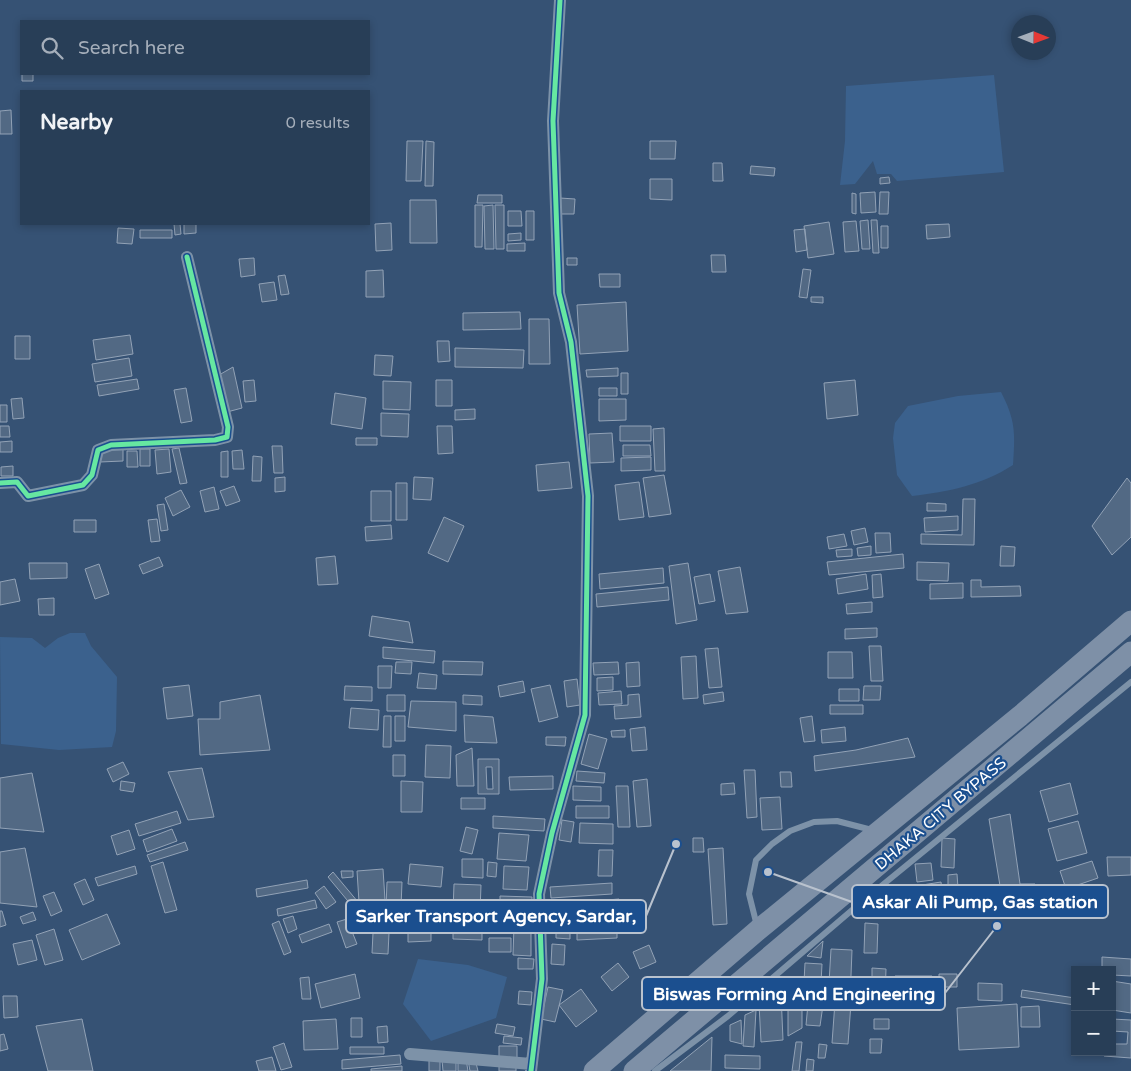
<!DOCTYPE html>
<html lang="en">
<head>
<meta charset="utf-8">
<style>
  :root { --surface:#283e57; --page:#30455d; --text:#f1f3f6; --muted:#a5aeba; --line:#44576d }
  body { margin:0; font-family:"Varela Round",sans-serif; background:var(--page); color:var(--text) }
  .controls { position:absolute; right:15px; bottom:15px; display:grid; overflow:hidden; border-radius:0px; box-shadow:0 2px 8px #0003 }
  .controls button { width:45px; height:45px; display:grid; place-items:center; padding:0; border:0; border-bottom:1px solid var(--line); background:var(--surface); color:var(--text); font:25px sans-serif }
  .compass { position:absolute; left:1011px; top:15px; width:45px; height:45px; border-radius:50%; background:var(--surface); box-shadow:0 2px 8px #0003; rotate:91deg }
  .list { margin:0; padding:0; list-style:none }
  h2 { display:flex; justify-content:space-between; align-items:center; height:65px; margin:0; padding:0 20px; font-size:21px }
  h2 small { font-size:16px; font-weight:400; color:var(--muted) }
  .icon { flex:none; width:28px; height:28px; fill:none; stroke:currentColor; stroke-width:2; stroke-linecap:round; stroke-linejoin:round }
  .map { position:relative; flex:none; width:1131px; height:1071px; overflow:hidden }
  .search { position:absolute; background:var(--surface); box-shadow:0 2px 8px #0003; left:20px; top:20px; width:350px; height:55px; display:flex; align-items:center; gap:12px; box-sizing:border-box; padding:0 18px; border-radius:0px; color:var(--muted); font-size:19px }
  .panel { position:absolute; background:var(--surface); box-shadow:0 2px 8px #0003; left:20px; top:90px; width:350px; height:135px; border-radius:0px }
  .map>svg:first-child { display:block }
</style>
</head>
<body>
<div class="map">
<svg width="1131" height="1071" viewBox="0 0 1131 1071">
  <rect width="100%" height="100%" fill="#365274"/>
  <path fill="#3b618d" d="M994,75L1004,172L897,181L891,174H877L873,161L855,184L840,185L845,141L846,86Z
    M1001,392C1016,421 1015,433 1013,465C982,485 948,492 912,496L897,475L893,438L895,423L908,406L958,396Z
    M70,633H85L91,646L117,677L116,731L112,747L59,750L1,744L0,637L32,638L45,648L58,638Z
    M418,959L468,965L507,977L496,1018L431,1041L403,1004Z"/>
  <path fill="#526984" stroke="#92a2b6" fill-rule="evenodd" d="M22,74H33V81H22Z
    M11,110L12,134H0V111Z
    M407,141H423L421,181H406Z
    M426,141L434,142L433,186H425Z
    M650,141H676L675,159H650Z
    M713,163H722L723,181H713Z
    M751,166L775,168L774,176L750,174Z
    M889,177L890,183L880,184V178Z
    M650,179H672V200L650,199Z
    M875,192L876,212L861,213L860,193Z
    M880,192H889L888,214H879Z
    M852,193L856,194V214L852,213Z
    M478,195H502V203H477Z
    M560,198L575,199L574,214H560Z
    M410,200H436L437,243H410Z
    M475,205H483L482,247H475Z
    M493,205L494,249H485L484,206Z
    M495,205H504V249H496Z
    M508,211H521L522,226H508Z
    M526,211H534V240H526Z
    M868,220L870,249H862L860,221Z
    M871,220H877L879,253H873Z
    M856,221L859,251L845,252L843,222Z
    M829,222L834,254L808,258L804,226Z
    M391,223L392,250L376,251L375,224Z
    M174,224H180L181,234L175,235Z
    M184,224H196V233L184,234Z
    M949,224L950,237L927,239L926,225Z
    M881,226H888V248H881Z
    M118,228L134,229L132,244L117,243Z
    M805,229L807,250L796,252L794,230Z
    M140,230H172V238H140Z
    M521,233V240L508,241V234Z
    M525,243V251H507V244Z
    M711,255H725L726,272H712Z
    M254,258L255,275L241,277L239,259Z
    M567,258H577V265H567Z
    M803,269L811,270L807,298L799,297Z
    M383,270L384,297H366V271Z
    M599,274H620V287H600Z
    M285,275L289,294L281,295L278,276Z
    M274,282L277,300L262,302L259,284Z
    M811,297H823V303L811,302Z
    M626,302L628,351L580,354L577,305Z
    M520,312L521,329L463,330V313Z
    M529,319H549L550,364H529Z
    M130,335L133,354L96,360L93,340Z
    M15,336H30V359H15Z
    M437,341H449L450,361L438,362Z
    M455,348L524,350L523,368L455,367Z
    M375,355L393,356L391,376L374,375Z
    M129,358L132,376L95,382L92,364Z
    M233,367L242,408L227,412L219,375Z
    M618,368V376L587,377L586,370Z
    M621,373H628V394H621Z
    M137,379L139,389L99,396L97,385Z
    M254,380L256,401L245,402L243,381Z
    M436,380H452V406H436Z
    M855,380L858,415L827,419L824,383Z
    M383,381L411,382L410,410L383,409Z
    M186,388L192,421L181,423L174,390Z
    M599,388H617V396H599Z
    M335,393L366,398L362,429L331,424Z
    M22,398L24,418L13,419L11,399Z
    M599,399H626V420L599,421Z
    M0,405H7V422H0Z
    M475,409V419L455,420V410Z
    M381,413L409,414L408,437L381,436Z
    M0,426H9L10,437H0Z
    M437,426H452L453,453L438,454Z
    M620,426H651V441H620Z
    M664,428L665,471H655L653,429Z
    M612,433L614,462L590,463L589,434Z
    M356,438H377V445H356Z
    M12,441V452H0V442Z
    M623,445H650L651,456H623Z
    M272,446H282L283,473H274Z
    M179,448L187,483L180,484L172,449Z
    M123,449V461L100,462L99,450Z
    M140,449H150V466H140Z
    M169,449L171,472L157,474L155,450Z
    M242,450L244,469H233L232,451Z
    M127,451H137L138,467H127Z
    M228,451V477H221V452Z
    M253,456L262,457L261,481H252Z
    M651,457V470L621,471V458Z
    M569,462L572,488L538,491L536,465Z
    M13,466V476H1V467Z
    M664,475L671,514L649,517L643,478Z
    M285,477V491L275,492V478Z
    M414,477L433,478L431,500L413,499Z
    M1127,478L1131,483V537L1112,555L1092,526Z
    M639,482L644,517L619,520L615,485Z
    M396,483H407V520H396Z
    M234,486L240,501L226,506L220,491Z
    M214,487L219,509L205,512L200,491Z
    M181,490L190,507L173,516L165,498Z
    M371,491H391V521H371Z
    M963,499H975L974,545L921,544V534L962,535Z
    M927,503L946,504V511H927Z
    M164,504L168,530L161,531L157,505Z
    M958,516V530L925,532L924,518Z
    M444,517L464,526L448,562L428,553Z
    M157,519L160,541L151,542L148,520Z
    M74,520H96V532H74Z
    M391,525L392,539L366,541L365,527Z
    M865,528L868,542L854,545L851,531Z
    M875,533H890L891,552L876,553Z
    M844,534L847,546L829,549L827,537Z
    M871,546V555L858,556L857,548Z
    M1001,546L1015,547L1014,566H1000Z
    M852,549V556L837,557L836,550Z
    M903,554L904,568L829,575L827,562Z
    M335,556L338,584L318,585L316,558Z
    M159,557L163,566L143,574L139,565Z
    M917,562L949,563L948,581L917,580Z
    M29,563H67V578L30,579Z
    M688,563L697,620L676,624L669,566Z
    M99,564L109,594L95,599L85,569Z
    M740,567L748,612L726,614L718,571Z
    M663,568L664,583L600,589L599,574Z
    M710,574L715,601L699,604L694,577Z
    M866,574L868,589L838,594L836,579Z
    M881,574L883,597L873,598L872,575Z
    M15,579L20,601L0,605V582Z
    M971,580H981V587L1020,586L1021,596L971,597Z
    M963,583V598L930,599V584Z
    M668,587L669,600L597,607L596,594Z
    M54,598V615H39L38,599Z
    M872,602V612L847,614L846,604Z
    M372,616L409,622L413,643L369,636Z
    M877,628V637L845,639V629Z
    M869,646H881L883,681H871Z
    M383,647L435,651L434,663L383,658Z
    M718,648L722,687L709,688L705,649Z
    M828,652H852L853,678H828Z
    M696,656L698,698L683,699L681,657Z
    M443,661L483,662L482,675L443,674Z
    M396,662H412L411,674L395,673Z
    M618,662L619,674L594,675L593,663Z
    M639,662L640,686L627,687L626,663Z
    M378,666H392L391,688H378Z
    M419,673L437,675L436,689L417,688Z
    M613,677V690L597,691V678Z
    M577,679L580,705L567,707L564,681Z
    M523,681L525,692L500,697L498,686Z
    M189,685L193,716L167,719L163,688Z
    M550,685L558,717L539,722L531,689Z
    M345,686L372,687V701L344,700Z
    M864,686H881L880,700H863Z
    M839,689H859V701H839Z
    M621,691L622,704L599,705L598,693Z
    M723,692L724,701L704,704L703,695Z
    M639,694L641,717L615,719L614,706L628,705V695Z
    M260,695L270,750L200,755L198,719H220V702Z
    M387,695H405V711H387Z
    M463,695L482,696V705L463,704Z
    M411,701L456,702V731L408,727Z
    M830,705H863V714H830Z
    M351,708L379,710L378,730L349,728Z
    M464,715L493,717L497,743L465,742Z
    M384,716H391V747H383Z
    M395,716H405V741H395Z
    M812,716L815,741L804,742L800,718Z
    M645,727L647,750L632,751L630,729Z
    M845,727L846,741L822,743L821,730Z
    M625,730V737H612L611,731Z
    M589,734L607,739L598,769L581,764Z
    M546,737H566L565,746L546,745Z
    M908,738L915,757L815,771L814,756L856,750Z
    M426,745L451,746L450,778L425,777Z
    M472,748L474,786H457L456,755Z
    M393,755H405V776H393Z
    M478,759H499V794H478ZM486,767H492L493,789H487Z
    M123,762L129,774L113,782L107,769Z
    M202,768L214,817L188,820L168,772Z
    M744,770H755L757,817L747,818Z
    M577,771L605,773L604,783L576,781Z
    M780,772H791L792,787H781Z
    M32,773L44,832L0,828V778Z
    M553,776V789L510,790L509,777Z
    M647,779L651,826L637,827L633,781Z
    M121,781L135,783L133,792L120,790Z
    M401,781L423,782L422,812H401Z
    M734,783L735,794L721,795V784Z
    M1070,783L1078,814L1049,822L1040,791Z
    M573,786L601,787V801L573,800Z
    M616,786H628L630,827H618Z
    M780,797L782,829L762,830L760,798Z
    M461,798H485V809H461Z
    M576,806H609V818H576Z
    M177,811L181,823L139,836L135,824Z
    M1010,814L1020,884H1035V904H1003L989,819Z
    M493,816L545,819L544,831L493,828Z
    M562,820L574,822L571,842L559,840Z
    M1078,821L1087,853L1057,861L1048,829Z
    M580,823L613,824V844L579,843Z
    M466,827L478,830L472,854L460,851Z
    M172,829L177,841L147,852L143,840Z
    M129,830L135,849L117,855L111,836Z
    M499,833L529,835L526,861L497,859Z
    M693,838H703L704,852H693Z
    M942,838L955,839L954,868L941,867Z
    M185,842L188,850L150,862L147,855Z
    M25,848L37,907L0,903V852Z
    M723,848L727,924L713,925L708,849Z
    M599,850H613L612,876H598Z
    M1107,857H1131V875L1108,876Z
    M462,859H483V878L462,877Z
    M1092,861L1098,878L1066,889L1060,871Z
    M163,862L177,910L165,913L151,866Z
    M488,862L497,863L496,877L487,876Z
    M931,863L933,880L917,882L915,864Z
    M410,864L443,867L441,887L408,884Z
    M135,866L137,874L98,886L95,878Z
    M504,866L529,867L527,890L503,889Z
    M383,869L385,900L359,902L357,871Z
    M341,871H353V877L342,878Z
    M333,872L358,902L352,906L328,877Z
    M957,874L958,888H948V875Z
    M85,879L94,900L83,905L74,884Z
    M307,880L308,888L257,897L256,889Z
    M387,882H402L401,907H386Z
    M941,882L942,891L917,895L916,886Z
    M612,883V894L551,898L550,887Z
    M454,884L481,885L480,912L453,911Z
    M324,886L336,902L326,909L315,893Z
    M54,892L62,911L51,916L43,896Z
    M500,896L532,897L531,922L500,921Z
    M619,899L620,919L561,924L559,904Z
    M315,900L317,908L278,916L277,909Z
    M0,911H2L6,925L0,927Z
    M33,912L36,920L23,924L20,917Z
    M107,914L120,944L82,960L69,930Z
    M293,916L297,929L288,933L283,919Z
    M453,916H482V940L453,939Z
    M347,919L357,944L346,948L337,922Z
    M279,921L291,952L284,955L272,924Z
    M865,923L878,924L877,953H864Z
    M329,924L332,932L302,943L299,935Z
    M514,926H531V956L513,955Z
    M617,926V938L577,940V929Z
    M54,929L63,960L45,965L36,935Z
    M556,929H570V939L556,938Z
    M431,930V941L408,942V931Z
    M373,933H389L388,954L372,953Z
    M489,938H511V952H489Z
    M32,940L37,960L18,965L13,944Z
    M823,941L821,958L807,956Z
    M552,944L565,945L564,965L551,964Z
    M649,945L656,962L640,969L633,952Z
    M831,949L852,950L850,1001L828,1000Z
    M1102,957L1131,959V976L1112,975V970H1102Z
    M518,958L534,959L533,969H518Z
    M618,963L629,977L612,991L601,977Z
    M805,963L822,964L820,1002L803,1001Z
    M872,968L886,969L885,998L872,997Z
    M355,974L360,998L321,1008L315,984Z
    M939,974H957V987H939Z
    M895,976H932V987L895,988Z
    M309,977L311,999H302L300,978Z
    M802,981V1028L788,1036V982Z
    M1112,981L1131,984V1013L1112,1010Z
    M978,983L1002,984V1001L978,1000Z
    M548,987L563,990L555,1022L541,1019Z
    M581,989L597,1011L576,1027L559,1005Z
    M1022,990L1075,998V1005L1021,997Z
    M519,991L532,992L531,1005L518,1004Z
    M781,993L783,1040L761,1042L759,1004Z
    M3,996H17L18,1017L4,1018Z
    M835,1002L851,1003L848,1044L832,1043Z
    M808,1004L823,1005L820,1026L806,1025Z
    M1017,1004L1019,1047L959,1050L957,1008Z
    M1039,1006L1040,1027H1021V1007Z
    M756,1010L754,1047L743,1046L745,1015Z
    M351,1018H362V1037H351Z
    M82,1019L93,1071H48L36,1026Z
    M336,1019L338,1049L304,1050L303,1021Z
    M874,1019H889V1029H874Z
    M1112,1019L1131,1020V1058L1104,1056V1052H1112V1044H1127L1128,1032L1112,1031Z
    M741,1020L742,1044L730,1041V1025Z
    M497,1024L515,1027L513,1036L495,1033Z
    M387,1026L388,1042L378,1043L377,1027Z
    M4,1034L8,1049L0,1051V1035Z
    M504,1036L522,1038L521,1045L503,1043Z
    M712,1037L711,1071H670Z
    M870,1039H882L881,1053H870Z
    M796,1042H802L799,1071H792Z
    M284,1043L292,1067L281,1070L273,1047Z
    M819,1044L827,1045L825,1058H818Z
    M499,1046H517V1058L499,1059Z
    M350,1047H384V1054H350Z
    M400,1055L401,1064L342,1069V1060Z
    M725,1055L760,1056V1069L725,1068Z
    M272,1057L276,1071H259L256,1061Z
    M429,1057H440V1071H429Z
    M458,1057L466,1059L468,1071H458Z
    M475,1059L478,1071H470L468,1060Z
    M807,1059L814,1060L813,1071H806Z
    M442,1060H456V1071H443Z
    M499,1063H516V1071H499Z
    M402,1066V1071H371V1069Z"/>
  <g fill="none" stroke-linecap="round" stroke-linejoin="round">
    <path stroke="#7d92a8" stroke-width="6" d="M757,926L749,894L756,860L772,844L790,831L814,822L837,821L872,830
      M655,1071L728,1016L858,905L1131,682"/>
    <path stroke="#7d92a8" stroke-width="12" d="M0,483L17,482L28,496L83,485L92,475L98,450L111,445L215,440L227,437L228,427L187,257
      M410,1054L531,1064
      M531,1071L542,979L539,894L552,833L585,715L588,496L571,342L559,293L553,121L560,0"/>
    <path stroke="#7e90a7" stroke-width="21" d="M594,1071L758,930L1020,716L1131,621
      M634,1071L1131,652"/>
    <defs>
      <path id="cycleway" d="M0,483L17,482L28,496L83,485L92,475L98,450L111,445L215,440L227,437L228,427L187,257
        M531,1071L542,979L539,894L552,833L585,715L588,496L571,342L559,293L553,121L560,0"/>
    </defs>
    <use href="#cycleway" stroke="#1b4f8f" stroke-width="8"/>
    <use href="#cycleway" stroke="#66e7a1" stroke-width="5"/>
  </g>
  <g text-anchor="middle" stroke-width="4.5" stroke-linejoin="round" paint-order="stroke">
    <g font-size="16" fill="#fff" stroke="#1b4f8f">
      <text transform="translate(940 813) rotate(-40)" y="6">DHAKA CITY BYPASS</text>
    </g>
  </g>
  <path fill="none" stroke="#b9c2ce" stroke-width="2" d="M768 872L852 902M676 844L646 916M997 926L945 993"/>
  <g fill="#b9c2ce" stroke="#1b4f8f" stroke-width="2">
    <circle cx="768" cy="872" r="5"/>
    <circle cx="676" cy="844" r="5"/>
    <circle cx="997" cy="926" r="5"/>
  </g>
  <g fill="#1b4f8f" stroke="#b9c2ce" stroke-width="2">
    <rect x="852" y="885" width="256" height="33" rx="5"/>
    <rect x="346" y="900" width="300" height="33" rx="5"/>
    <rect x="642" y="977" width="303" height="33" rx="5"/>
  </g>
  <g font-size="18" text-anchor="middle" font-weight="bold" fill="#fff">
    <text x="980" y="908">Askar Ali Pump, Gas station</text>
    <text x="496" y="922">Sarker Transport Agency, Sardar,</text>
    <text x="794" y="1000">Biswas Forming And Engineering</text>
  </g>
</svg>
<div class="controls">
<button>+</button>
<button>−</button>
</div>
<svg class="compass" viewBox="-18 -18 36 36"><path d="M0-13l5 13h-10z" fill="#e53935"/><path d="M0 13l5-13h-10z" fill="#a5aeba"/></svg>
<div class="search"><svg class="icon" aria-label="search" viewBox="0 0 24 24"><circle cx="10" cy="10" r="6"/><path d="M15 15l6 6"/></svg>Search here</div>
<section class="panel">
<h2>Nearby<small>0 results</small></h2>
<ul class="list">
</ul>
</section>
</div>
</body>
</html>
